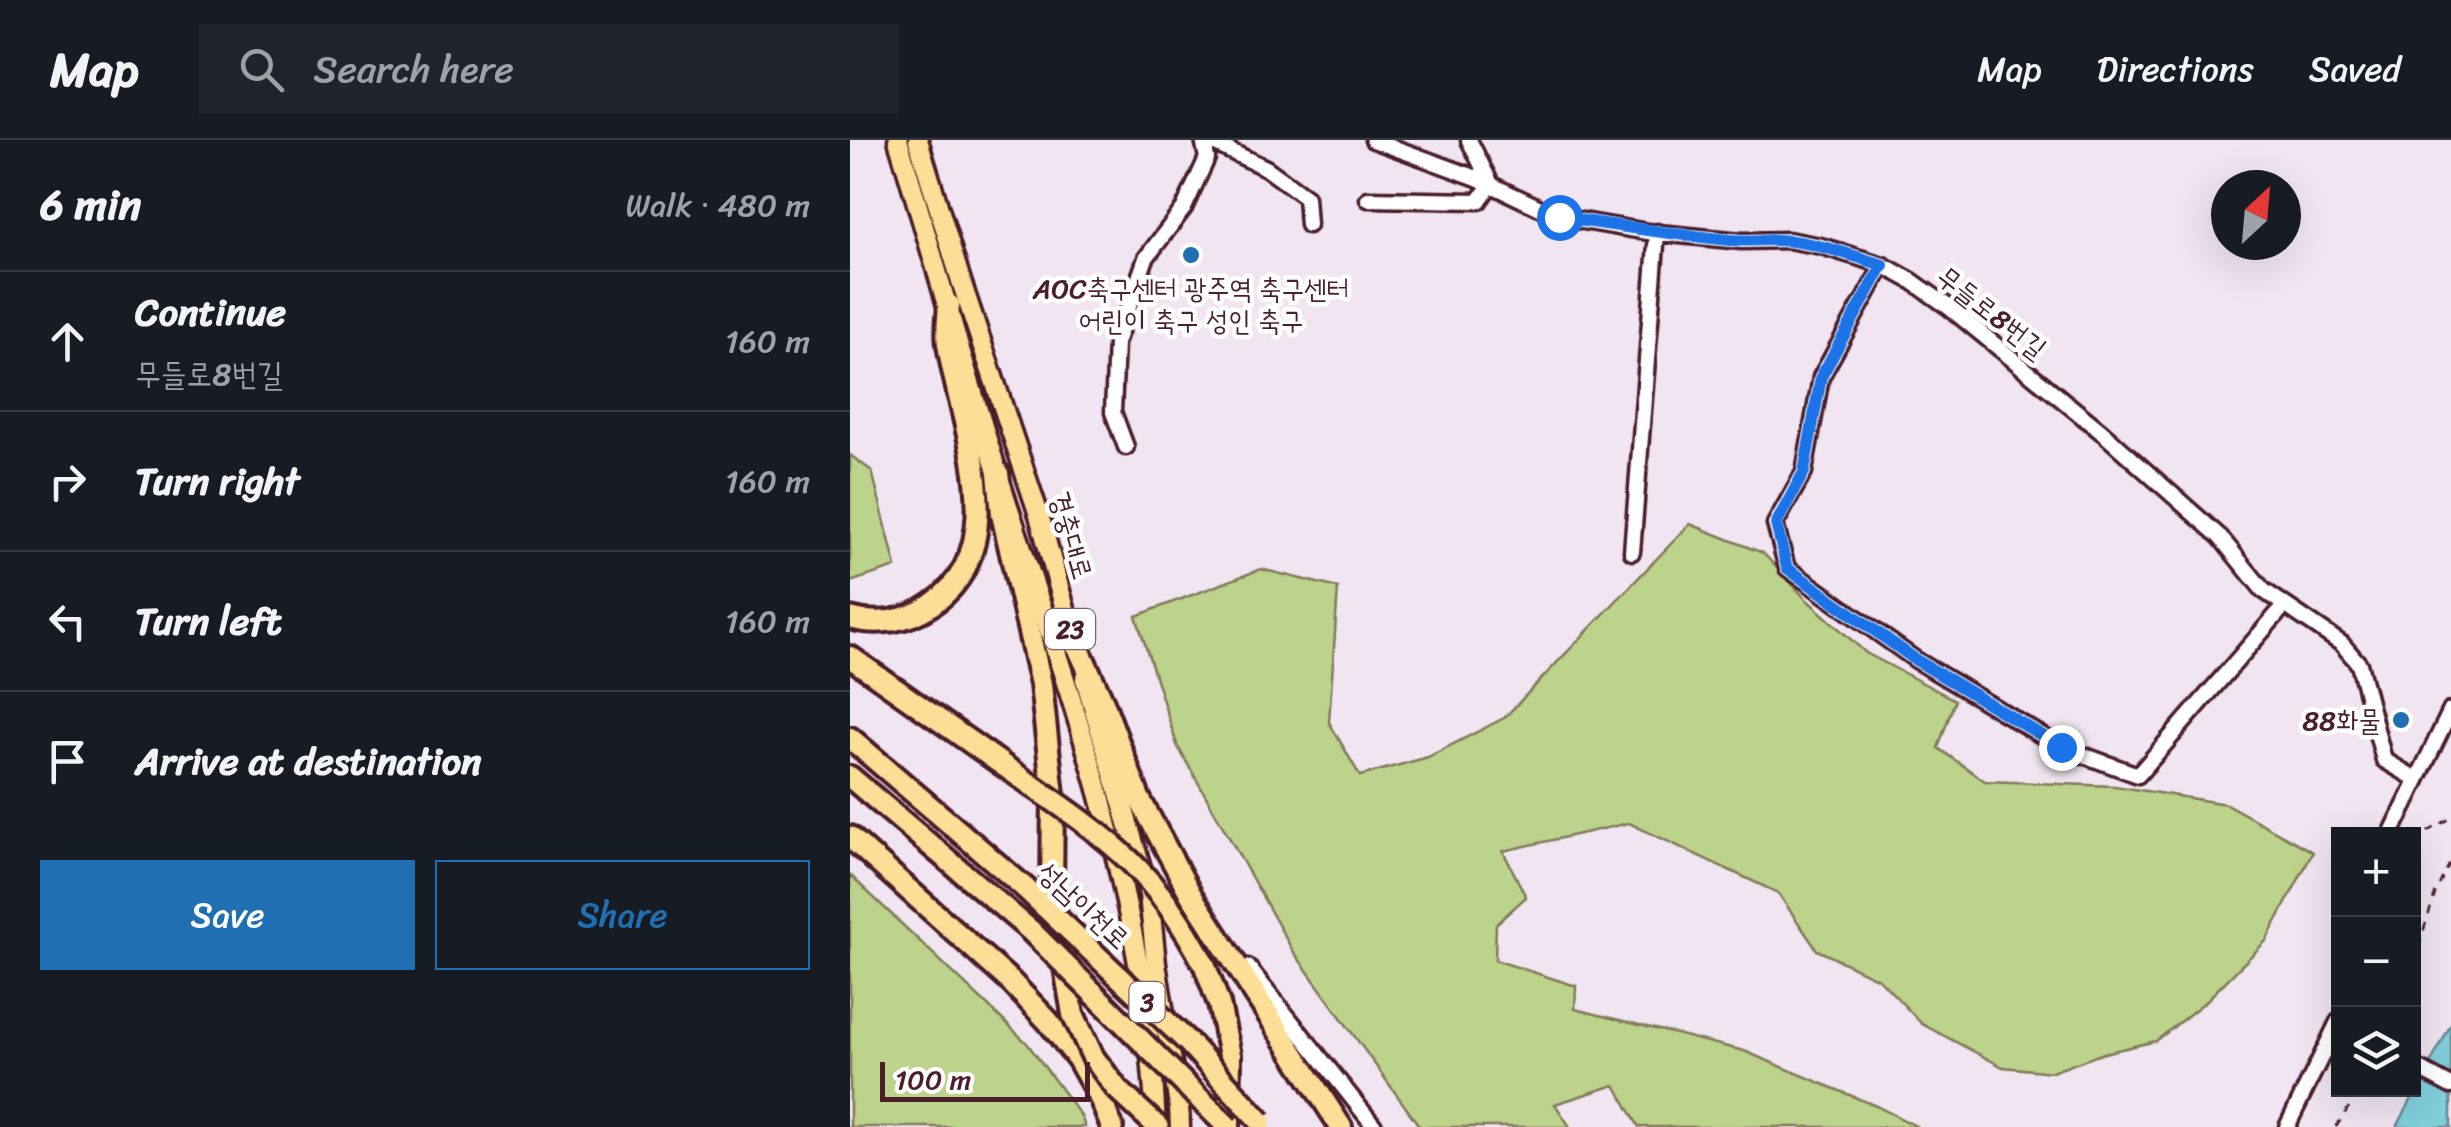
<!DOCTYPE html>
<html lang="en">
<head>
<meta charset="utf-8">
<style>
  :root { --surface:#171b24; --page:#20242c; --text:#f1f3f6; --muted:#9ea1a6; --line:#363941; --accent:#1f6fb2 }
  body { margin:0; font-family:Sriracha,"Poor Story",sans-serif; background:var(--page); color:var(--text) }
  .controls { position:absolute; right:30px; bottom:30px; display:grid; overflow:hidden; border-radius:0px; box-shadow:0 10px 40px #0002 }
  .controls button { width:90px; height:90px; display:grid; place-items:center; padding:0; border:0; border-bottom:2px solid var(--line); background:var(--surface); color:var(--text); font:50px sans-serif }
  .compass { position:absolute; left:1361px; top:30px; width:90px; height:90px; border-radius:50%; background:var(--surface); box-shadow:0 10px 40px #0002; rotate:26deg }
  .scale { position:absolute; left:30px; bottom:25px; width:210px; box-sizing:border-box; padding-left:10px; border:5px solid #4a1f2b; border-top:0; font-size:28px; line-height:35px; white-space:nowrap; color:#4a1f2b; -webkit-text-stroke:8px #fff; paint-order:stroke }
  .stop { position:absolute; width:30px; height:30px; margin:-22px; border:8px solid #1a73e8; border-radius:50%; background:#fff }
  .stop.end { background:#1a73e8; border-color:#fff; box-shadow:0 2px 10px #0008 }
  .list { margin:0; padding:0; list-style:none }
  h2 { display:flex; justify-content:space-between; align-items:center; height:130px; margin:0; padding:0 40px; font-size:42px }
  h2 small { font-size:32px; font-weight:400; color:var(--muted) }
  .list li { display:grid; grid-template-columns:65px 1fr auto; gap:30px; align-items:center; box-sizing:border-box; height:140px; padding:0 40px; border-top:2px solid var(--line) }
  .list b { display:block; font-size:38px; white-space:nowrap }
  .list p { margin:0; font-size:32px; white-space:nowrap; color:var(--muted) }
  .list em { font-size:32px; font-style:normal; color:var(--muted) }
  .actions { display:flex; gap:20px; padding:30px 40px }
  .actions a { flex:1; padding:22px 0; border:2px solid var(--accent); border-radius:0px; text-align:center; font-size:35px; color:var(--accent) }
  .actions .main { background:var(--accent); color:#fff }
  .icon { flex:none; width:55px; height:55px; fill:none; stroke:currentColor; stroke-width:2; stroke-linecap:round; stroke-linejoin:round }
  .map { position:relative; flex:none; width:1601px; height:987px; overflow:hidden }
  header { display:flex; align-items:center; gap:60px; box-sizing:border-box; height:140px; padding:0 50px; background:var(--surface); border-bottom:2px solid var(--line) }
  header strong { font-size:48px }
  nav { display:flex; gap:55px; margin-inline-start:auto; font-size:35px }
  .search { width:700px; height:90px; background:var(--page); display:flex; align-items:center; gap:25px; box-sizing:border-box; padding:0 35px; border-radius:0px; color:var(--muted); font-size:38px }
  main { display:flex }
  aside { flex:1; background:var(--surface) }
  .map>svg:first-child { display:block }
</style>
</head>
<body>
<header>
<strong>Map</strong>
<div class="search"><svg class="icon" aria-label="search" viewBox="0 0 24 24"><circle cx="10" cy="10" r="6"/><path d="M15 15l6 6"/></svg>Search here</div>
<nav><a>Map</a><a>Directions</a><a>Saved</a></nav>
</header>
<main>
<aside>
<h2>6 min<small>Walk · 480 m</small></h2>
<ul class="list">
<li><svg class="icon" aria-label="ahead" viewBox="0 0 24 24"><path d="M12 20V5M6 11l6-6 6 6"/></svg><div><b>Continue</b><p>무들로8번길</p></div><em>160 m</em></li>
<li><svg class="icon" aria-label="right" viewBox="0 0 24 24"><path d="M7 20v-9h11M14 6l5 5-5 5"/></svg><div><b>Turn right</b></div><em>160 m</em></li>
<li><svg class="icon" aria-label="left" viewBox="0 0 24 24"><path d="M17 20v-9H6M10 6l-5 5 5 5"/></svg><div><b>Turn left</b></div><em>160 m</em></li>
<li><svg class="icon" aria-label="arrive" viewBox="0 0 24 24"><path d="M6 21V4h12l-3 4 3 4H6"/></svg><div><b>Arrive at destination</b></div></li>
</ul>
<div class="actions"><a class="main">Save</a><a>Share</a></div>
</aside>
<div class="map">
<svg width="1601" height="987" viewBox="0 0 1601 987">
  <rect width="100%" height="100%" fill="#f0e5f1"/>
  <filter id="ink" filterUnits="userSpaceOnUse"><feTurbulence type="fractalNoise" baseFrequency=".01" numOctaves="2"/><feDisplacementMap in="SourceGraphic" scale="20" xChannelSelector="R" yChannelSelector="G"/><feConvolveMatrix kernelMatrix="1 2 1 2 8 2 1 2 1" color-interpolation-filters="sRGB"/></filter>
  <g filter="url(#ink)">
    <path fill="#bbd38a" stroke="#82795a" stroke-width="2.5" d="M0,315L22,331L46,427L0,442Z
      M840,384L913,413L956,459L1016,513L1105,560L1088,608L1135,641L1265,646L1376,664L1463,712L1416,801L1356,861L1306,901L1254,913L1202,932L1153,927L1072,884L1029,839L967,810L928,753L779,683L653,711L676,757L646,784L645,820L726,846L725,869L894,911L1026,966L1068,987H789L765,945L705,964L720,987H570L443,811L327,605L286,476L411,429L488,448L479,582L510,636L578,617L654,578Z
      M0,735L177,903L231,976L235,987H0Z"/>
    <path fill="#7fcfdb" stroke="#6a8995" stroke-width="2.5" d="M1601,884V987H1547Z"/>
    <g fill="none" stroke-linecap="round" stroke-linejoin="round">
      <defs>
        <path id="minor" d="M357,0L416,28L456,57L458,85
          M523,0L627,38L709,77L798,92L850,97L892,101L938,100L971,106L1033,125L1062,141L1100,168L1253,293L1370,397L1413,450L1492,504L1509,524L1534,620L1566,639
          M518,59L629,61L641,44L619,0
          M1033,125L971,237L954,332L925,384L937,428L1066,520L1211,607L1288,635L1434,466
          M276,307L263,272L266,203L296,118L334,68L357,18L353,0
          M782,412L807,92
          M1541,694L1601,570
          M398,827L525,987
          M1564,926L1601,946
          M1437,987L1488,882"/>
        <path id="major" d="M48,0C85,121 118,243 157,363C225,569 297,767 306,987
          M68,0L111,141L189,375L225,505
          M235,539L299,754L306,824L329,966L330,987"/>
        <path id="highway" d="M148,333L152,374L191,544L203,655L202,752L223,874
          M0,478C28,486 58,481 81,465C167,407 110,285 98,204C96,191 98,178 99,165
          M222,494L253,562L289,658L341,755L491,987
          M0,517L150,623
          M0,598L175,748
          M0,637L180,790
          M0,697L160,841L198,881L228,919L251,960L262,987
          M355,826L369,864L380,915L379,987"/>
      </defs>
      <use href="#minor" stroke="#4a1f2b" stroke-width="21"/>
      <use href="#major" stroke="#4a1f2b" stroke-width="25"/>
      <use href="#highway" stroke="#4a1f2b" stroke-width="28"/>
      <path stroke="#4a1f2b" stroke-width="2.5" stroke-dasharray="8 8" stroke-linecap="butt" d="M1564,700L1601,678
        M1564,821L1586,751L1601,721
        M1486,987L1510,950"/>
      <use href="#minor" stroke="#fff" stroke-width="14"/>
      <use href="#major" stroke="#fdde96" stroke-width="18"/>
      <use href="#highway" stroke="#fdde96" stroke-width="20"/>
      <defs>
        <path id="highway-bridge" d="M150,623C193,654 240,683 279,720C311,751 335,787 355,826
          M175,748L339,903L411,982
          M180,790L378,987
          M223,874L243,917L267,949L308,987"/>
      </defs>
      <use href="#highway-bridge" stroke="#4a1f2b" stroke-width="28" stroke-linecap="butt"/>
      <use href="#highway-bridge" stroke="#fdde96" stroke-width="20"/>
    </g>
  </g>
  <g fill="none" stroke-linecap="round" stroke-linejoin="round" filter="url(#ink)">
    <path stroke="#1a73e8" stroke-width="12" d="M709,77C766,86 822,94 880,100C900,102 922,98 942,101C973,105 1003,116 1033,125L971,237L954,332L926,384L937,428L1066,520L1211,607"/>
  </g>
  <g fill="#1f6fb2" stroke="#fff" stroke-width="4">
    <circle cx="341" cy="115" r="10"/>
    <circle cx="1551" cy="580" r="10"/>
  </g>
  <g text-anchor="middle" stroke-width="9" stroke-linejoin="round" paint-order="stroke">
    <g fill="#fff" stroke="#80626b" stroke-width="2.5">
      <rect x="195" y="469" width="50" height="40" rx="8"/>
      <rect x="279.5" y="842" width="35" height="40" rx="8"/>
    </g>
    <g font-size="25" font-weight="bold" fill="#4a1f2b">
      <text x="220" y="498">23</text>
      <text x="297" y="871">3</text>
    </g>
    <g font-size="28" fill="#4a1f2b" stroke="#fff">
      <text x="341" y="158">AOC축구센터 광주역 축구센터<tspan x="341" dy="32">어린이 축구 성인 축구</tspan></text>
      <text x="1531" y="590" text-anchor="end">88화물</text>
    </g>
    <g font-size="28" fill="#4a1f2b" stroke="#fff">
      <text transform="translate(1142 172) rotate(38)" y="10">무들로8번길</text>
      <text transform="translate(222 395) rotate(74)" y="10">경충대로</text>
      <text transform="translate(234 765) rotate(43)" y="10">성남이천로</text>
    </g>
  </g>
</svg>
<div class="controls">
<button>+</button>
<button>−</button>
<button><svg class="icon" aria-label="layers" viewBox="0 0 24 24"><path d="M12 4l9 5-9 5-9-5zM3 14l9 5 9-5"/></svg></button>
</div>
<svg class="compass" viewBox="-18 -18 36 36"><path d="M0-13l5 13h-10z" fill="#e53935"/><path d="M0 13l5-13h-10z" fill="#9ea1a6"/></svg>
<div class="scale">100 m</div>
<div class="stop" style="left:709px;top:77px"></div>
<div class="stop end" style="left:1211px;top:607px"></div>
</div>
</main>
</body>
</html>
